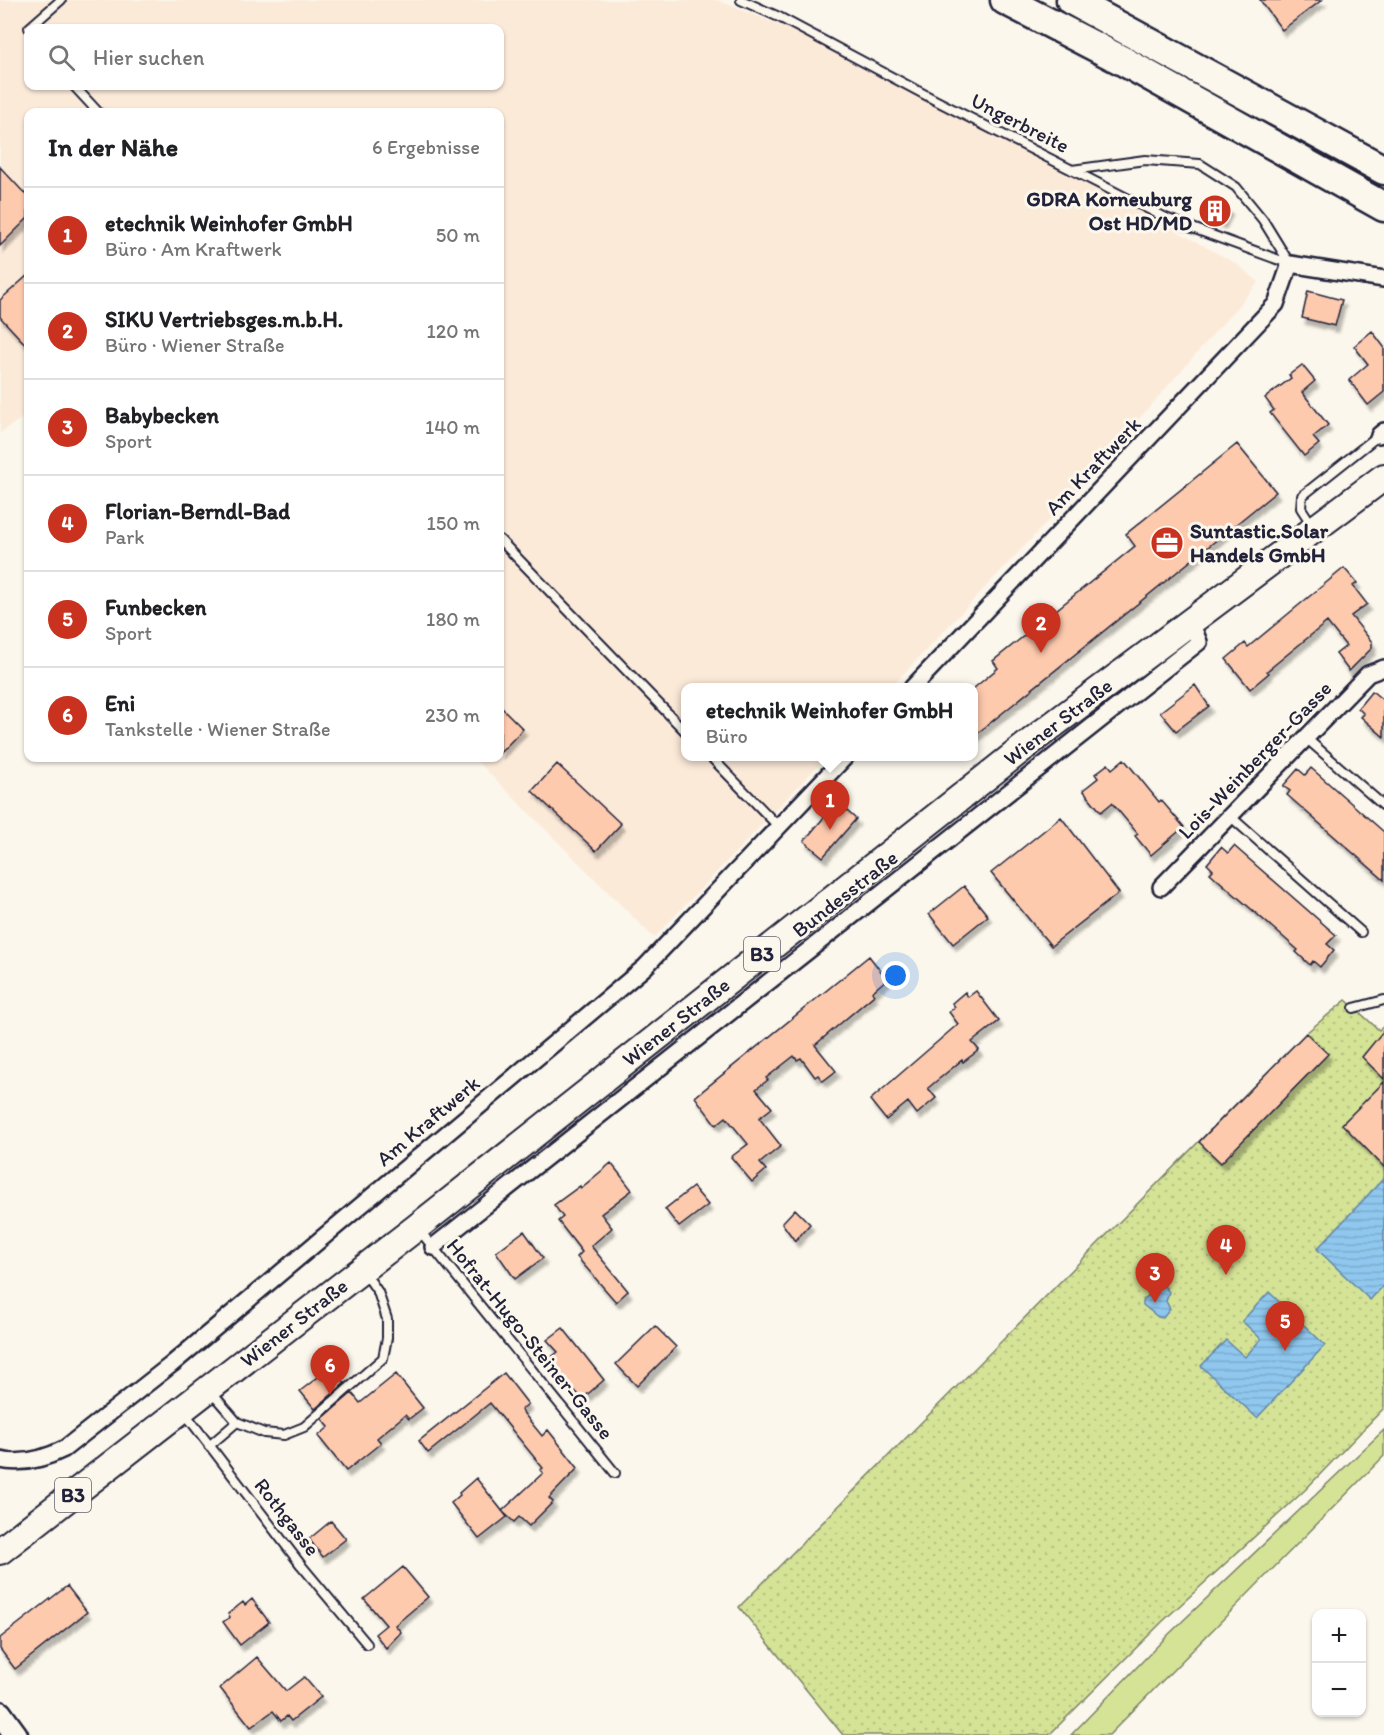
<!DOCTYPE html>
<html lang="de">
<head>
<meta charset="utf-8">
<style>
  :root { --surface:#fff; --page:#f2f2f2; --text:#202124; --muted:#757577; --line:#e0e0e0; --accent:#c8321e }
  body { margin:0; font-family:Itim,sans-serif; background:var(--page); color:var(--text) }
  .controls { position:absolute; right:18px; bottom:18px; display:grid; overflow:hidden; border-radius:12px; box-shadow:0 2px 4px #0004 }
  .controls button { width:54px; height:54px; display:grid; place-items:center; padding:0; border:0; border-bottom:2px solid var(--line); background:var(--surface); color:var(--text); font:30px sans-serif }
  .you { position:absolute; left:896px; top:976px; width:21px; height:21px; margin:-15px; border:4px solid #fff; border-radius:50%; background:#1a73e8; box-shadow:0 0 0 9px #1a73e833 }
  .badge { display:grid; place-items:center; width:39px; height:39px; border-radius:50%; background:var(--accent); color:#fff; font-size:20px; font-weight:700 }
  .pin { position:absolute; translate:-50% -50px; filter:drop-shadow(0 2px 3px #0008) }
  .pin::after { content:''; position:absolute; top:32px; width:21px; height:18px; background:inherit; clip-path:polygon(0 0,100% 0,50% 100%) }
  .popup { position:absolute; left:681px; top:683px; width:297px; height:78px; box-sizing:border-box; display:grid; place-content:center; border-radius:12px; background:var(--surface); filter:drop-shadow(0 2px 4px #0005); font-size:20px; white-space:nowrap; color:var(--muted) }
  .popup b { font-size:22px; color:var(--text) }
  .popup::after { content:''; position:absolute; left:50%; top:100%; margin-left:-12px; border:12px solid transparent; border-top-color:var(--surface) }
  .list { margin:0; padding:0; list-style:none }
  h2 { display:flex; justify-content:space-between; align-items:center; height:78px; margin:0; padding:0 24px; font-size:26px }
  h2 small { font-size:20px; font-weight:400; color:var(--muted) }
  .list li { display:grid; grid-template-columns:39px 1fr auto; gap:18px; align-items:center; box-sizing:border-box; height:96px; padding:0 24px; border-top:2px solid var(--line) }
  .list b { display:block; font-size:22px; white-space:nowrap }
  .list p { margin:0; font-size:20px; white-space:nowrap; color:var(--muted) }
  .list em { font-size:20px; font-style:normal; color:var(--muted) }
  .icon { flex:none; width:33px; height:33px; fill:none; stroke:currentColor; stroke-width:2; stroke-linecap:round; stroke-linejoin:round }
  .map { position:relative; flex:none; width:1384px; height:1735px; overflow:hidden }
  .search { position:absolute; background:var(--surface); box-shadow:0 2px 4px #0004; left:24px; top:24px; width:480px; height:66px; display:flex; align-items:center; gap:15px; box-sizing:border-box; padding:0 21px; border-radius:12px; color:var(--muted); font-size:22px }
  .panel { position:absolute; background:var(--surface); box-shadow:0 2px 4px #0004; left:24px; top:108px; width:480px; height:654px; border-radius:12px }
  .map>svg:first-child { display:block }
</style>
</head>
<body>
<div class="map">
<svg width="1384" height="1735" viewBox="0 0 1384 1735">
  <defs>
    <pattern id="park-dots" width="8" height="8" patternUnits="userSpaceOnUse" patternTransform="scale(1.5)"><rect width="8" height="8" fill="#d5e396"/><path d="M2 2h.1M6 6h.1" fill="none" stroke="#b7c282" stroke-width="1.8" stroke-linecap="round"/></pattern>
    <pattern id="water-rules" width="6" height="5" patternUnits="userSpaceOnUse" patternTransform="scale(1.5)"><rect width="6" height="5" fill="#8fc7ee"/><path d="M0 2.5h6" fill="none" stroke="#7babcd"/></pattern>
    <filter id="shadow"><feDropShadow dx="3.5" dy="6" stdDeviation="1.5" flood-color="#0004"/></filter>
  </defs>
  <rect width="100%" height="100%" fill="#fbf7ec"/>
  <filter id="ink" filterUnits="userSpaceOnUse"><feTurbulence type="fractalNoise" baseFrequency=".0167" numOctaves="2"/><feDisplacementMap in="SourceGraphic" scale="12" xChannelSelector="R" yChannelSelector="G"/><feConvolveMatrix kernelMatrix="1 2 1 2 8 2 1 2 1" color-interpolation-filters="sRGB"/></filter>
  <g filter="url(#ink)">
    <path fill="#fcead9" fill-rule="evenodd" d="M0,0H717L795,31L1102,190L1235,263L1259,282L1068,500L891,687L686,688V756L826,757L654,938L474,758H500V112H28V414L0,433ZM28,28H500V86H28Z"/>
    <path fill="#d5e396" stroke="#7c8268" stroke-width="1.5" d="M1384,1430V1456L1109,1735H1071L1169,1634Z"/>
    <path fill="url(#park-dots)" stroke="#7c8268" stroke-width="1.5" d="M1346,1000L1379,1030L1384,1026V1408L1305,1490L1162,1622L1049,1735H843L739,1607L1306,1033Z"/>
    <path fill="url(#water-rules)" stroke="#6385a6" stroke-width="1.5" d="M1384,1178V1285L1370,1300L1317,1249Z
      M1163,1285L1169,1292L1166,1301L1170,1309L1163,1318L1158,1317L1143,1305V1301L1157,1286Z
      M1269,1292L1325,1345L1257,1418L1201,1366L1226,1340L1245,1357L1261,1339L1242,1321Z"/>
    <path fill="#fecaae" stroke="#22223b" stroke-width="1.5" filter="url(#shadow)" d="M1260,0H1322L1282,30Z
      M0,167L28,197V218L0,246Z
      M1208,199L1229,209L1222,223L1201,212Z
      M28,275V347L0,317V300Z
      M1308,291L1342,300L1335,326L1302,318Z
      M1372,331L1384,347V392L1368,405L1349,380L1368,364L1354,346Z
      M1302,365L1315,381L1302,392L1328,425L1313,437L1319,444L1304,456L1270,413L1274,410L1265,398L1291,378L1289,375Z
      M1237,444L1276,492L974,736V688L998,668L993,661L1135,546L1126,534Z
      M1344,568L1357,583L1353,586L1367,604L1351,616L1372,642V648L1349,671L1336,654L1346,646L1327,622L1267,671L1269,673L1250,689L1226,659L1245,643L1248,647Z
      M1195,685L1209,706L1176,731L1160,712Z
      M1372,691L1384,701V737L1361,717L1364,714L1358,708Z
      M500,706L523,729L500,753Z
      M1124,759L1159,802L1161,800L1184,827L1151,855L1135,836L1138,834L1112,803L1101,812L1083,790L1098,778L1095,774L1108,764L1112,769Z
      M557,764L621,824L596,851L532,791Z
      M1311,768L1384,832V880L1287,795L1290,791L1283,786L1298,769L1305,775Z
      M837,802L856,819L823,857L804,841Z
      M1061,817L1119,893L1051,946L991,873Z
      M1234,846L1336,935L1327,944L1334,950L1320,967L1313,961L1310,965L1296,952L1298,950L1210,873L1213,870L1207,864L1221,847L1228,853Z
      M964,886L988,916L953,944L929,914Z
      M869,956L887,979L872,992L874,995L815,1045L836,1071L823,1081L818,1075L815,1077L801,1058L797,1060L794,1056L766,1078L768,1080L756,1089L772,1108L759,1118L781,1146L760,1163L766,1170L752,1182L731,1157L748,1144L726,1117L716,1125L695,1097Z
      M976,991L999,1021L972,1042L979,1050L963,1062L962,1060L928,1088L936,1098L917,1114L908,1102L886,1120L870,1100L958,1024L949,1012L955,1007L952,1003L965,992L968,997Z
      M1384,1030V1079L1362,1057Z
      M1306,1033L1328,1054L1221,1163L1199,1142Z
      M1384,1082V1167L1342,1124Z
      M611,1163L632,1190L601,1214L612,1228L591,1246L628,1291L616,1302L577,1257L582,1252L558,1221L563,1217L554,1205L580,1186L581,1188Z
      M693,1187L708,1205L679,1227L665,1209Z
      M795,1209L810,1224L795,1241L782,1223Z
      M524,1231L543,1258L515,1279L496,1252Z
      M655,1326L676,1347L637,1386L616,1364Z
      M563,1328L604,1380L582,1399L567,1381L564,1384L546,1361L558,1352L547,1340Z
      M331,1367L345,1383L315,1409L300,1391Z
      M504,1373L528,1404L521,1410L542,1436L548,1430L578,1468L549,1498L553,1502L529,1526L519,1517L514,1522L502,1511L543,1473L540,1470L543,1468L490,1403L428,1453L419,1441Z
      M396,1374L423,1408L409,1419L405,1415L377,1438L381,1443L346,1471L318,1436L329,1427L322,1419L352,1393L360,1403Z
      M476,1478L507,1517L479,1539L451,1503L460,1495L459,1493Z
      M331,1521L346,1539L323,1557L309,1539Z
      M403,1567L428,1597L395,1625L401,1632L386,1648L375,1634L386,1625L364,1599Z
      M67,1586L87,1612L15,1669L0,1649V1638Z
      M252,1599L269,1622L240,1645L223,1622L230,1617L228,1614L243,1602L245,1605Z
      M257,1657L286,1691L304,1677L321,1697L291,1721L287,1716L281,1721L273,1711L251,1727L220,1688Z"/>
    <g fill="none" stroke-linecap="round" stroke-linejoin="round">
      <defs>
        <path id="lane" d="M741,0L779,17L935,100L1168,219L1290,264
          M29,28L61,0
          M74,86L98,112
          M1072,170L1145,160L1200,164L1236,187L1263,220L1290,264
          M1312,525L1301,508L1302,496L1379,435
          M500,540L686,732
          M1306,738L1384,806
          M710,756L779,827
          M1230,816L1361,932
          M1354,1008L1384,1000
          M420,1231L615,1473
          M211,1392L237,1422L264,1433L284,1435L304,1427L383,1358L387,1338V1319L378,1292L365,1273
          M184,1412L301,1565L367,1644
          M209,1446L237,1422"/>
        <path id="street" d="M1379,435L1384,431
          M912,688L1276,304L1290,264L1384,279
          M1161,887L1368,674L1384,668
          M433,1247L1199,642L1191,622
          M0,1460C22,1465 44,1459 64,1449L172,1364L645,967L846,756"/>
        <path id="secondary" d="M0,1713L16,1735"/>
        <path id="primary" d="M0,1551L417,1227L1042,733L1384,477"/>
        <path id="highway" d="M1005,0L1123,61L1384,207
          M1071,0L1384,170"/>
      </defs>
      <use href="#lane" stroke="#22223b" stroke-width="12"/>
      <use href="#street" stroke="#22223b" stroke-width="20"/>
      <use href="#secondary" stroke="#22223b" stroke-width="27"/>
      <use href="#primary" stroke="#22223b" stroke-width="30"/>
      <use href="#highway" stroke="#22223b" stroke-width="33"/>
      <use href="#lane" stroke="#fbf7ec" stroke-width="8"/>
      <use href="#street" stroke="#fbf7ec" stroke-width="15"/>
      <use href="#secondary" stroke="#fbf7ec" stroke-width="22"/>
      <use href="#primary" stroke="#fbf7ec" stroke-width="26"/>
      <use href="#highway" stroke="#fbf7ec" stroke-width="28"/>
    </g>
  </g>
  <defs>
    <symbol id="building-disc" viewBox="-11 -11 22 22"><circle r="9.5" fill="#c8321e" stroke="#fbf7ec"/><path d="M-4-6H4V6H1V3H-1V6H-4ZM-2.5-4.3h1.7v1.8h-1.7ZM.8-4.3h1.7v1.8H.8ZM-2.5-1h1.7V.8h-1.7ZM.8-1h1.7V.8H.8Z" fill="#fff"/></symbol>
    <symbol id="office-disc" viewBox="-11 -11 22 22"><circle r="9.5" fill="#c8321e" stroke="#fbf7ec"/><path d="M-6-3h4V-5.5h4V-3h4V5H-6ZM-1-4.5V-3h2v-1.5ZM-6 0V1H6V0Z" fill="#fff"/></symbol>
  </defs>
  <g fill-rule="evenodd">
    <use href="#building-disc" x="1196" y="192" width="38" height="38"/>
    <use href="#office-disc" x="1148" y="524" width="38" height="38"/>
  </g>
  <g text-anchor="middle" stroke-width="6" stroke-linejoin="round" paint-order="stroke">
    <g fill="#fbf7ec" stroke="#636270" stroke-width="1.5">
      <rect x="744" y="937" width="36" height="34" rx="4.5"/>
      <rect x="55" y="1478" width="36" height="34" rx="4.5"/>
    </g>
    <g font-size="20" font-weight="bold" fill="#22223b">
      <text x="762" y="961">B3</text>
      <text x="73" y="1502">B3</text>
    </g>
    <g font-size="21" fill="#22223b" stroke="#fbf7ec">
      <text transform="translate(1020 123) rotate(27)" y="7">Ungerbreite</text>
      <text transform="translate(1093 466) rotate(-46)" y="7">Am Kraftwerk</text>
      <text transform="translate(1058 722) rotate(-37)" y="7">Wiener Straße</text>
      <text transform="translate(1255 760) rotate(-46)" y="7">Lois-Weinberger-Gasse</text>
      <text transform="translate(845 894) rotate(-38)" y="7">Bundesstraße</text>
      <text transform="translate(676 1022) rotate(-38)" y="7">Wiener Straße</text>
      <text transform="translate(428 1121) rotate(-40)" y="7">Am Kraftwerk</text>
      <text transform="translate(294 1323) rotate(-38)" y="7">Wiener Straße</text>
      <text transform="translate(530 1339) rotate(51)" y="7">Hofrat-Hugo-Steiner-Gasse</text>
      <text transform="translate(287 1517) rotate(52)" y="7">Rothgasse</text>
    </g>
    <g font-size="21" font-weight="bold" fill="#22223b" stroke="#fbf7ec" text-anchor="end">
      <text x="1192" y="206">GDRA Korneuburg<tspan x="1192" dy="24">Ost HD/MD</tspan></text>
      <text x="1190" y="538" text-anchor="start">Suntastic.Solar<tspan x="1190" dy="24">Handels GmbH</tspan></text>
    </g>
  </g>
</svg>
<div class="controls">
<button>+</button>
<button>−</button>
</div>
<div class="you"></div>
<div class="pin badge" style="left:830px;top:830px">1</div>
<div class="popup"><b>etechnik Weinhofer GmbH</b>Büro</div>
<div class="pin badge" style="left:1041px;top:653px">2</div>
<div class="pin badge" style="left:1155px;top:1303px">3</div>
<div class="pin badge" style="left:1226px;top:1275px">4</div>
<div class="pin badge" style="left:1285px;top:1351px">5</div>
<div class="pin badge" style="left:330px;top:1395px">6</div>
<div class="search"><svg class="icon" aria-label="search" viewBox="0 0 24 24"><circle cx="10" cy="10" r="6"/><path d="M15 15l6 6"/></svg>Hier suchen</div>
<section class="panel">
<h2>In der Nähe<small>6 Ergebnisse</small></h2>
<ul class="list">
<li><span class="badge">1</span><div><b>etechnik Weinhofer GmbH</b><p>Büro · Am Kraftwerk</p></div><em>50 m</em></li>
<li><span class="badge">2</span><div><b>SIKU Vertriebsges.m.b.H.</b><p>Büro · Wiener Straße</p></div><em>120 m</em></li>
<li><span class="badge">3</span><div><b>Babybecken</b><p>Sport</p></div><em>140 m</em></li>
<li><span class="badge">4</span><div><b>Florian-Berndl-Bad</b><p>Park</p></div><em>150 m</em></li>
<li><span class="badge">5</span><div><b>Funbecken</b><p>Sport</p></div><em>180 m</em></li>
<li><span class="badge">6</span><div><b>Eni</b><p>Tankstelle · Wiener Straße</p></div><em>230 m</em></li>
</ul>
</section>
</div>
</body>
</html>
